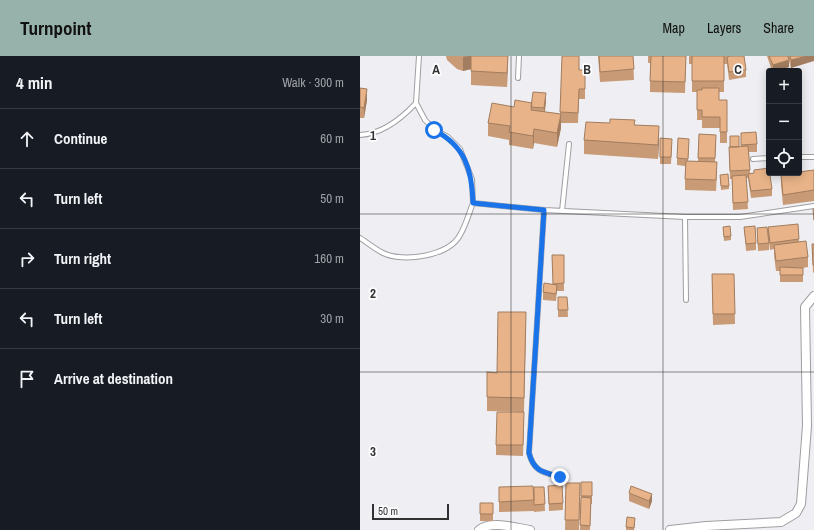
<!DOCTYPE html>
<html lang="en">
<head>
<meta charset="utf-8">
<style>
  :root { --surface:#171b24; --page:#242831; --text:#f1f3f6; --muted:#9ea1a6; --line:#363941; --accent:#97b2aa }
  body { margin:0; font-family:"Archivo Narrow",sans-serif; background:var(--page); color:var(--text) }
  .controls { position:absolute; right:12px; top:12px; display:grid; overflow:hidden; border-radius:4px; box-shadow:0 2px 10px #0003 }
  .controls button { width:36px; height:36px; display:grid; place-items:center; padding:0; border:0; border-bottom:1px solid var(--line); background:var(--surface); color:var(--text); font:20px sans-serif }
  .scale { position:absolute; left:12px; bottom:10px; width:77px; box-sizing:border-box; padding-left:4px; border:2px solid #313132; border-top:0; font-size:11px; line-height:14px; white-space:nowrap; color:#313132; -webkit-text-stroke:3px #fdfdff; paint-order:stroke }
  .stop { position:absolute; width:12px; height:12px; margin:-9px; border:3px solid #1a73e8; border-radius:50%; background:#fff }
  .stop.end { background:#1a73e8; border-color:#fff; box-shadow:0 1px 4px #0008 }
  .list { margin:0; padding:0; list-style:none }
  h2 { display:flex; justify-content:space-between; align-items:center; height:52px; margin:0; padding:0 16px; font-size:17px }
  h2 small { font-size:13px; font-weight:400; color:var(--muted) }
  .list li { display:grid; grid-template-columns:26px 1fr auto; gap:12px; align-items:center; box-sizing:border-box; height:60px; padding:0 16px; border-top:1px solid var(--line) }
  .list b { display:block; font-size:15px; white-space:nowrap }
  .list em { font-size:13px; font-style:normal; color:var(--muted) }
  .icon { flex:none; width:22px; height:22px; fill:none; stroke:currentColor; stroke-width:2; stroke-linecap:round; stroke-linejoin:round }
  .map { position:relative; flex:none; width:454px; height:474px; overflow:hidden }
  header { display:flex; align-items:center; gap:24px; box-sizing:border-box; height:56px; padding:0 20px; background:var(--accent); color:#111 }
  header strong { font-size:19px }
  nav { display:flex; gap:22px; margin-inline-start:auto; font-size:14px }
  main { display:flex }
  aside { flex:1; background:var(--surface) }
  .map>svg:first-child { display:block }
</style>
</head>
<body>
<header>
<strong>Turnpoint</strong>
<nav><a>Map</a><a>Layers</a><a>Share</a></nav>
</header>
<main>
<aside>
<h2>4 min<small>Walk · 300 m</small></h2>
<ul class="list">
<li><svg class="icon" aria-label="ahead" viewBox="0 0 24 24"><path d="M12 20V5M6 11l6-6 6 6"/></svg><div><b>Continue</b></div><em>60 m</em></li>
<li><svg class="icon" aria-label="left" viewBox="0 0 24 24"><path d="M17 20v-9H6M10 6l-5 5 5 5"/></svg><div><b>Turn left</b></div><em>50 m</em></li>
<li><svg class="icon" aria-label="right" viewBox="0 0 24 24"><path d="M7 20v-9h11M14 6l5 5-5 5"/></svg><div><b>Turn right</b></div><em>160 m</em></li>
<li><svg class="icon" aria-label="left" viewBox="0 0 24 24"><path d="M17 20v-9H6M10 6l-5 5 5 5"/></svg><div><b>Turn left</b></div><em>30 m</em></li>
<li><svg class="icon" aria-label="arrive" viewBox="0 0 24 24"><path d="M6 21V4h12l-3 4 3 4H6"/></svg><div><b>Arrive at destination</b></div></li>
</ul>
</aside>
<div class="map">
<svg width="454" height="474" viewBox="0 0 454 474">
  <rect width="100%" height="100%" fill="#efeff3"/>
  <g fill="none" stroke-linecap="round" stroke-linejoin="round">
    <defs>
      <path id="service" d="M59,0L56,47L65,64L74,73L88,81L100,93L112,123L113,147L184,154L325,161H380L454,150
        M158,22L159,0
        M0,79C22,78 42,62 56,47
        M439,101H454
        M393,103L409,102
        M184,154L169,397C174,416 183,416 200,421
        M202,155L209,88
        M325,161L326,244
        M0,182C8,187 15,193 23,197C43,207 89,200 100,179C106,169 109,157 113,147"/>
      <path id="minor" d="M119,474C131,464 156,472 170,474
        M310,474L346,470L421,466L436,457L441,448L447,370L445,251L454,240"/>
    </defs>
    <use href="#service" stroke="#9f9fa3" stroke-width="6"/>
    <use href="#minor" stroke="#9f9fa3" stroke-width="10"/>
    <use href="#service" stroke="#fff" stroke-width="4"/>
    <use href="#minor" stroke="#fff" stroke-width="8"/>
  </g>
  <path fill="#c89a75" d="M86,0H148L147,31L111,29V13L103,15L97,13L87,4Z
    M202,0L219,14L225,25V43H219L218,67H201V72L197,91L174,87L173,93L149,89V84L128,80V67L154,51L186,45L185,56L200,58Z
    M238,0H273L274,24L240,26Z
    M288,0H326L325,37L290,36V7H288Z
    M329,0H384L386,14V21L369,24L367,8H364V36H359V44H367V87H360V72H342V64H337V36H332V8H329Z
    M407,0H454L431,12L429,5V11L417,15H412Z
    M0,32L7,44L4,62H0Z
    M275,69L299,84L298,103L224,98V84Z
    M381,77L397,88V96H389L390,118L394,117V114L412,133V140L391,142L388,122H386L388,153L373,154L372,123H370L369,91H381Z
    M339,78L356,86L355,106L357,117L356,135L325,134V110L317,109V102L329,90L328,105H338Z
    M312,90L311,108H300V101Z
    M454,114V145L423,149L421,129V119Z
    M360,119L369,130V133L361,134Z
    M363,171L371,180V184L364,185Z
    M384,171L396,187V194L386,195Z
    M408,171L439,183V185L448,201V211L443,212V226H420V215H416L414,199V193L410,194L408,178Z
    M397,172L409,187V194L398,195L397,179Z
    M452,188H454V216L453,217Z
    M192,199H204V235H197L196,245L183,244V236L193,228Z
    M352,218H374L375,268L353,269Z
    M198,241H207L208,261H198Z
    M166,270L164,356L127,355V316L137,317Z
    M164,367L163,400L136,399V389Z
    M232,426V448H231L230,474H220L221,440Z
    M206,427H220L219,474H205Z
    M188,430L203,447V454L189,455Z
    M139,431L174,437L184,431L185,455L174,456V450V455L139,456Z
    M269,437L292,445L289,453L269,445Z
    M120,447H133V465H120Z
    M275,465L274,474H266V471Z"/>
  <path fill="#a27d5f" d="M108,0H111V13L103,15V1Z
    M148,0L147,31V17Z
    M447,0H454V5L431,12V4Z
    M429,4V11L417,15H413V9Z
    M7,33V44L4,62V52Z
    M186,37V45L184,59V52Z
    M201,58V72L197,91V77Z
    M299,70V84L298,103V89Z
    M174,73V87L173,93V80Z
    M292,438V445L289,453V445Z"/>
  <path fill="#e8b388" stroke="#a27d5f" d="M111,0H148L147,17L111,15Z
    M202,0H219V14H225V33H219L218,57L200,56Z
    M239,0H273L274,13L240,16Z
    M291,0H326L325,26L290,25Z
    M332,0H364V25H332Z
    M370,0H384L386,14L369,16L367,1Z
    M409,0H428L429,4L413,9Z
    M430,0H447L431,4Z
    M0,32L7,33L4,52L0,51Z
    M342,32H359V44H367V76H360V61H342V54H337V34H342Z
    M173,36L186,37L184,52L171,51Z
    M155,44L172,47L171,54L201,58L197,77L174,73L173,80L149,76L150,70L128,67L132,47L154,51Z
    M250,63L275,64L274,69L299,70L298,89L224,84L226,66L250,67Z
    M396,76L397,88L381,89V77Z
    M339,78L356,79L355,102H338Z
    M370,80H379V91H370Z
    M300,82L312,83L311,101H300Z
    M318,82L329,83L328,103L317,102Z
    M388,90L390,114L370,115L369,91Z
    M326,105L357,106L356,124L325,123Z
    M409,112L412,133L391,135L388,118L394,117V114Z
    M454,114V134L423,139L421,119L432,117H439V116Z
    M368,118L369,130H361L360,119Z
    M386,119L388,146L373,147L372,120Z
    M453,153H454V164Z
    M438,168L439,183L410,187L408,171Z
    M370,170L371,180L364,181L363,171Z
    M395,170L396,187L386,188L384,171Z
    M407,171L409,187L398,188L397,172Z
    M446,185L448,201L416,205L414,189Z
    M452,188H454V209H453Z
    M192,199H204V227L193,228Z
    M420,211L443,212V219H420Z
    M352,218H374L375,258H353Z
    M184,227L197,229L196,238L183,236Z
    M198,241H207L208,254H198Z
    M138,256H166L164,342L127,341V316L137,317Z
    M137,356H164L163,389H136Z
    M221,426H232V440H221Z
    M206,427H220L219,464H205Z
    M202,429L203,447L189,448L188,430Z
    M173,430L174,444L139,446V431Z
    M271,430L292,438L289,445L269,437Z
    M174,431H184L185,448L174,449Z
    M221,441L231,442L230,470L220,469Z
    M120,447H133V458H120Z
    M267,461L275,462L274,472L266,471Z"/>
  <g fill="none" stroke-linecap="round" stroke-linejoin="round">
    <path stroke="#1a73e8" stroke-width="5" d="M74,74C105,90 112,113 113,147L184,154L169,397C174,416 183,416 200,421"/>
  </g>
  <path fill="none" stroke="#313132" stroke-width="1" stroke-opacity="0.55" d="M151,0V474M303,0V474M0,158H454M0,316H454"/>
  <g font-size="13" text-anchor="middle" font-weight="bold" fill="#313132" stroke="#fdfdff" stroke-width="3.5" stroke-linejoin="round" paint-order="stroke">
    <text x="76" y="18">A</text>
    <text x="227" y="18">B</text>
    <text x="378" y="18">C</text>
    <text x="13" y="84">1</text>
    <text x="13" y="242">2</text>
    <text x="13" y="400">3</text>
  </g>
</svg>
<div class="controls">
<button>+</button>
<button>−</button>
<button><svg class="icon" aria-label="locate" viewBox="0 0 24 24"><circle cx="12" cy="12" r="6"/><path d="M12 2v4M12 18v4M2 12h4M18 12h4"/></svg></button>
</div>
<div class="scale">50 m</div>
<div class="stop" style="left:74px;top:74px"></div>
<div class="stop end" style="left:200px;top:421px"></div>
</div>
</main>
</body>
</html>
